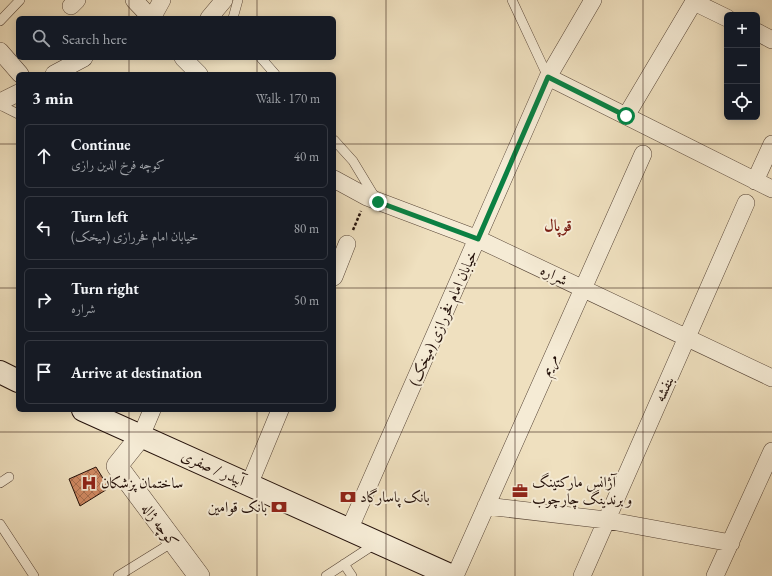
<!DOCTYPE html>
<html lang="en">
<head>
<meta charset="utf-8">
<style>
  :root { --surface:#171b24; --page:#20242c; --text:#f1f3f6; --muted:#9ea1a6; --line:#363941 }
  body { margin:0; font-family:"EB Garamond",Amiri,serif; background:var(--page); color:var(--text) }
  .controls { position:absolute; right:12px; top:12px; display:grid; overflow:hidden; border-radius:6px; box-shadow:0 2px 10px #0003 }
  .controls button { width:36px; height:36px; display:grid; place-items:center; padding:0; border:0; border-bottom:1px solid var(--line); background:var(--surface); color:var(--text); font:20px sans-serif }
  .stop { position:absolute; width:12px; height:12px; margin:-9px; border:3px solid #0b8043; border-radius:50%; background:#fff }
  .stop.end { background:#0b8043; border-color:#fff; box-shadow:0 1px 4px #0008 }
  .list { margin:0; padding:0; list-style:none }
  h2 { display:flex; justify-content:space-between; align-items:center; height:52px; margin:0; padding:0 16px; font-size:17px }
  h2 small { font-size:13px; font-weight:400; color:var(--muted) }
  .list li { display:grid; grid-template-columns:26px 1fr auto; gap:12px; align-items:center; box-sizing:border-box; height:64px; margin:0 8px 8px; padding:0 8px; border:1px solid var(--line); border-radius:6px }
  .list b { display:block; font-size:15px; white-space:nowrap }
  .list p { margin:0; font-size:13px; white-space:nowrap; color:var(--muted) }
  .list em { font-size:13px; font-style:normal; color:var(--muted) }
  .icon { flex:none; width:22px; height:22px; fill:none; stroke:currentColor; stroke-width:2; stroke-linecap:round; stroke-linejoin:round }
  .map { position:relative; flex:none; width:772px; height:576px; overflow:hidden }
  .search { position:absolute; background:var(--surface); box-shadow:0 2px 10px #0003; left:16px; top:16px; width:320px; height:44px; display:flex; align-items:center; gap:10px; box-sizing:border-box; padding:0 14px; border-radius:6px; color:var(--muted); font-size:15px }
  .panel { position:absolute; background:var(--surface); box-shadow:0 2px 10px #0003; left:16px; top:72px; width:320px; height:340px; border-radius:6px }
  .map>svg:first-child { display:block }
</style>
</head>
<body>
<div class="map">
<svg width="772" height="576" viewBox="0 0 772 576">
  <defs>
    <pattern id="building-cross-hatch" width="8" height="8" patternUnits="userSpaceOnUse"><rect width="8" height="8" fill="#d18b64"/><path d="M0 0l8 8M0 8l8-8" fill="none" stroke="#a97051"/></pattern>
  </defs>
  <rect width="100%" height="100%" fill="#efe0bf"/>
  <filter id="stains"><feTurbulence type="fractalNoise" baseFrequency=".005" numOctaves="4"/><feColorMatrix values="0 0 0 0 .2 0 0 0 0 .09 0 0 0 0 .02 0 0 0 .5 -.17"/></filter>
  <radialGradient id="worn" r=".72"><stop offset=".6" stop-color="#630" stop-opacity="0"/><stop offset="1" stop-color="#630" stop-opacity=".3"/></radialGradient>
  <path fill="url(#building-cross-hatch)" stroke="#24110a" d="M96,467L109,488L80,506L69,479Z"/>
  <g fill="none" stroke-linecap="round" stroke-linejoin="round">
    <defs>
      <path id="service" d="M512,0L548,77
        M233,18L238,0
        M0,21L20,0
        M261,58L275,74
        M0,105L18,114
        M334,140L353,161L376,199
        M0,483L9,477
        M0,524L34,576
        M344,564L352,576
        M118,576L173,542
        M326,576L375,544"/>
      <path id="minor" d="M134,0L151,18
        M694,2L727,18
        M71,6L77,0
        M152,18L162,0
        M209,18L224,0
        M757,32L772,40
        M0,51L20,74
        M183,58L199,74
        M54,74L84,58
        M548,77L772,189
        M0,102L18,93
        M626,116L695,0
        M334,179L367,197L478,239L772,378
        M755,181L772,144
        M334,277L347,244
        M141,436L152,410
        M249,485L280,410
        M486,506L606,520L731,543
        M349,530L548,77L593,0
        M455,576L643,154
        M582,576L746,203
        M715,576L772,451"/>
      <path id="tertiary" d="M141,436L117,466L199,576"/>
      <path id="secondary" d="M0,372L18,381
        M83,410L452,576"/>
    </defs>
    <use href="#service" stroke="#574537" stroke-width="10"/>
    <use href="#minor" stroke="#574537" stroke-width="18"/>
    <use href="#tertiary" stroke="#574537" stroke-width="22"/>
    <use href="#secondary" stroke="#24110a" stroke-width="24"/>
    <path stroke="#24110a" stroke-width="2.5" stroke-dasharray="3 2" stroke-linecap="butt" d="M353,230L361,211"/>
    <use href="#service" stroke="#f5ebd5" stroke-width="9"/>
    <use href="#minor" stroke="#f5ebd5" stroke-width="17"/>
    <use href="#tertiary" stroke="#f5ebd5" stroke-width="21"/>
    <use href="#secondary" stroke="#f5ebd5" stroke-width="22"/>
  </g>
  <g fill="none" stroke-linecap="round" stroke-linejoin="round">
    <path stroke="#0b8043" stroke-width="5" d="M378,202L478,239L548,77L626,116"/>
  </g>
  <path fill="none" stroke="#24110a" stroke-width="1" stroke-opacity="0.55" d="M129,0V18M257,0V18M386,0V576M515,0V576M643,0V576M129,58V74M257,58V74M0,144H18M334,144H772M0,288H18M334,288H772M129,410V576M257,410V576M0,432H772"/>
  <defs>
    <symbol id="hospital-bare" viewBox="-9 -9 18 18"><path d="M-5-5h3v3.5h4V-5h3V5h-3V1.5h-4V5h-3Z" fill="#8f2418" stroke="#f5ebd5" stroke-width="2.5" paint-order="stroke"/></symbol>
    <symbol id="office-bare" viewBox="-9 -9 18 18"><path d="M-6-3h4V-5.5h4V-3h4V5H-6ZM-1-4.5V-3h2v-1.5ZM-6 0V1H6V0Z" fill="#8f2418" stroke="#f5ebd5" stroke-width="2.5" paint-order="stroke"/></symbol>
    <symbol id="bank-bare" viewBox="-9 -9 18 18"><path d="M-6-4H6V4H-6ZM0-2.3a2.3 2.3 0 1 0 0 4.6a2.3 2.3 0 1 0 0-4.6Z" fill="#8f2418" stroke="#f5ebd5" stroke-width="2.5" paint-order="stroke"/></symbol>
  </defs>
  <g fill-rule="evenodd">
    <use href="#hospital-bare" x="78" y="472" width="22" height="22"/>
    <use href="#office-bare" x="509" y="480" width="22" height="22"/>
    <use href="#bank-bare" x="337" y="486" width="22" height="22"/>
    <use href="#bank-bare" x="268" y="496" width="22" height="22"/>
  </g>
  <g text-anchor="middle" stroke-width="4" stroke-linejoin="round" paint-order="stroke">
    <g font-size="15" fill="#24110a" stroke="#f5ebd5">
      <text transform="translate(554 275) rotate(26)" y="5">شراره</text>
      <text transform="translate(443 318) rotate(-66)" y="5">خیابان امام فخررازی (میخک)</text>
      <text transform="translate(549 365) rotate(-66)" y="5">مریم</text>
      <text transform="translate(664 389) rotate(-66)" y="5">بنفشه</text>
      <text transform="translate(213 468) rotate(24)" y="5">آبیدر / صفری</text>
      <text transform="translate(160 525) rotate(53)" y="5">کوچه ژاله</text>
    </g>
    <g font-size="15" fill="#24110a" stroke="#f5ebd5" text-anchor="start">
      <text x="532" y="487">آژانس مارکتینگ<tspan x="532" dy="17">و برندینگ چارچوب</tspan></text>
      <text x="101" y="488">ساختمان پزشکان</text>
      <text x="360" y="502">بانک پاسارگاد</text>
      <text x="267" y="512" text-anchor="end">بانک قوامین</text>
    </g>
    <g font-size="16" font-weight="bold" fill="#7a1f14" stroke="#f5ebd5">
      <text x="558" y="231">قوپال</text>
    </g>
  </g>
  <rect width="100%" height="100%" filter="url(#stains)"/>
  <rect width="100%" height="100%" fill="url(#worn)"/>
</svg>
<div class="controls">
<button>+</button>
<button>−</button>
<button><svg class="icon" aria-label="locate" viewBox="0 0 24 24"><circle cx="12" cy="12" r="6"/><path d="M12 2v4M12 18v4M2 12h4M18 12h4"/></svg></button>
</div>
<div class="stop" style="left:626px;top:116px"></div>
<div class="stop end" style="left:378px;top:202px"></div>
<div class="search"><svg class="icon" aria-label="search" viewBox="0 0 24 24"><circle cx="10" cy="10" r="6"/><path d="M15 15l6 6"/></svg>Search here</div>
<section class="panel">
<h2>3 min<small>Walk · 170 m</small></h2>
<ul class="list">
<li><svg class="icon" aria-label="ahead" viewBox="0 0 24 24"><path d="M12 20V5M6 11l6-6 6 6"/></svg><div><b>Continue</b><p>کوچه فرخ الدین رازی</p></div><em>40 m</em></li>
<li><svg class="icon" aria-label="left" viewBox="0 0 24 24"><path d="M17 20v-9H6M10 6l-5 5 5 5"/></svg><div><b>Turn left</b><p>خیابان امام فخررازی (میخک)</p></div><em>80 m</em></li>
<li><svg class="icon" aria-label="right" viewBox="0 0 24 24"><path d="M7 20v-9h11M14 6l5 5-5 5"/></svg><div><b>Turn right</b><p>شراره</p></div><em>50 m</em></li>
<li><svg class="icon" aria-label="arrive" viewBox="0 0 24 24"><path d="M6 21V4h12l-3 4 3 4H6"/></svg><div><b>Arrive at destination</b></div></li>
</ul>
</section>
</div>
</body>
</html>
